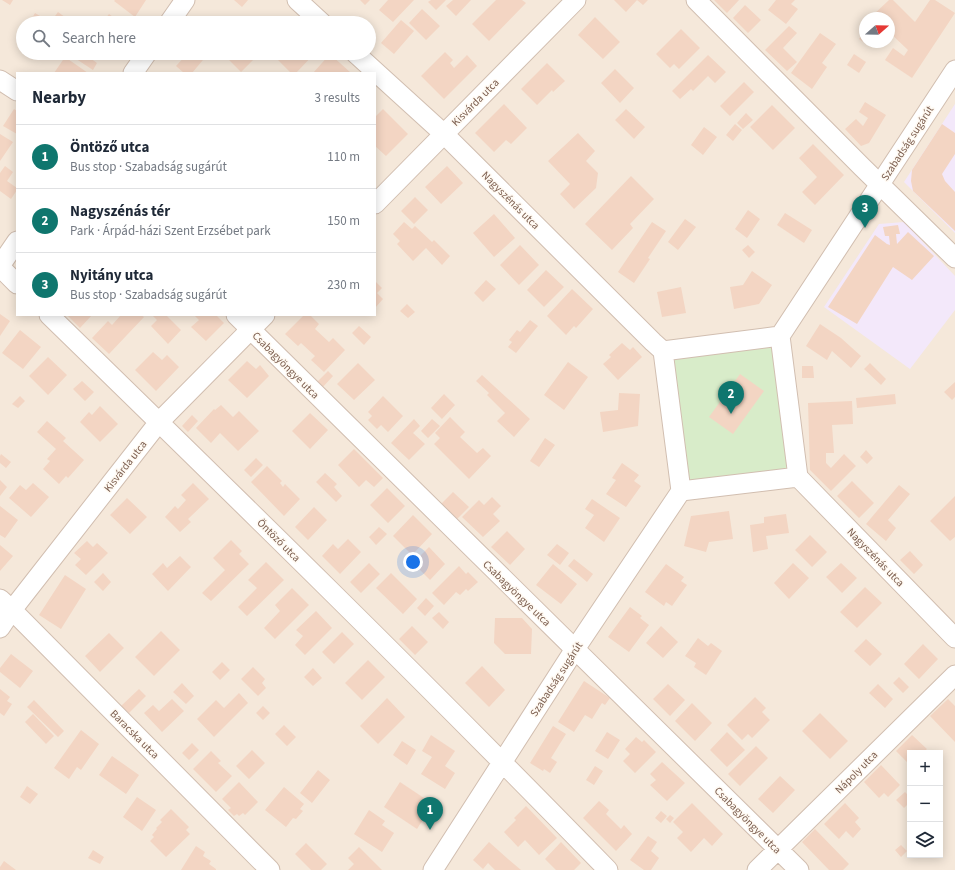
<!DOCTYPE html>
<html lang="en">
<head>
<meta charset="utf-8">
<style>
  :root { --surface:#fff; --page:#f6f6f7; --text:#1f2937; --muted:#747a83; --line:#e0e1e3; --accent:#0f766e }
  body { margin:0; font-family:"Source Sans 3",sans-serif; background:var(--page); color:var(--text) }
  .controls { position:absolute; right:12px; bottom:12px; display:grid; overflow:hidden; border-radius:0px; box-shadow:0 2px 10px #0003 }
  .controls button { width:36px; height:36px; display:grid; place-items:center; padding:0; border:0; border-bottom:1px solid var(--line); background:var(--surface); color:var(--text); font:20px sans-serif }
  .compass { position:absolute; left:859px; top:12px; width:36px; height:36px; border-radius:50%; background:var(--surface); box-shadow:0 2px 10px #0003; rotate:70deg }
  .you { position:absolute; left:413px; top:562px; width:14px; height:14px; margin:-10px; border:3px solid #fff; border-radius:50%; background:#1a73e8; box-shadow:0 0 0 6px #1a73e833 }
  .badge { display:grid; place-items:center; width:26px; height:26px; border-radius:50%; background:var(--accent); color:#fff; font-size:13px; font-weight:700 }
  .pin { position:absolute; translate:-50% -33px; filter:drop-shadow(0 1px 2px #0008) }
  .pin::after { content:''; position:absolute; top:21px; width:14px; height:12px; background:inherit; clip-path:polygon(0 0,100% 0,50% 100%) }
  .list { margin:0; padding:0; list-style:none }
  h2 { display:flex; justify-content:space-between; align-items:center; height:52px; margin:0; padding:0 16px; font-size:17px }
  h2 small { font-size:13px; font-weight:400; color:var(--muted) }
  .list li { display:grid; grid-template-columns:26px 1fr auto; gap:12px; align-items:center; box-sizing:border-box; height:64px; padding:0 16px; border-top:1px solid var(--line) }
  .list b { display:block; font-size:15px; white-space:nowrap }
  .list p { margin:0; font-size:13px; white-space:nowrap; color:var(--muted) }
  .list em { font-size:13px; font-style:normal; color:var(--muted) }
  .icon { flex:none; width:22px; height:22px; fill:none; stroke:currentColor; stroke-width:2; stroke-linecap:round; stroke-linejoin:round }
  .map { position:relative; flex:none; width:955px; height:870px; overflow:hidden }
  .search { position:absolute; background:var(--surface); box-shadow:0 2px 10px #0003; left:16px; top:16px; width:360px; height:44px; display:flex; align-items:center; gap:10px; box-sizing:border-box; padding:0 14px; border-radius:22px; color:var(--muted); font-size:15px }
  .panel { position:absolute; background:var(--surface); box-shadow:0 2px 10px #0003; left:16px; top:72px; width:360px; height:244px; border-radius:0px }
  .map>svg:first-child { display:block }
</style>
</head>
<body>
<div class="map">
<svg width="955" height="870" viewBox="0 0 955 870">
  <rect width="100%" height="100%" fill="#fdf6ec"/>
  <path fill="#f5e8da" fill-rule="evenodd" d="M0,0H955V870H0ZM865,18H889V42H865ZM23,23H369V53H23ZM17,73H375V315H17ZM910,753H940V855H910Z"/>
  <path fill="#f3e8fa" d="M955,104V233L904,182Z
    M904,222L955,276V310L910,369L824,307L879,224Z"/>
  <path fill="#d8ecc9" d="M780,336L798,477L681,491L663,351Z"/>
  <path fill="#f3d5c3" d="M2,0H13L10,5Z
    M115,0H146L135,17L114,1Z
    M234,0H248L242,7Z
    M360,0H370L365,5Z
    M388,0H414L393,22L379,10Z
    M431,0H446L436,10L428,2Z
    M453,0H471L456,16L446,6Z
    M496,0H522L526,3L489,41L472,24Z
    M614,0H648L643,5L637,0L626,12Z
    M714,0H739L727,13Z
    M776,0H795L791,4L798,9L786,24L768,10Z
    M889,0H893L915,22L930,0H935L955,13L912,78L885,60L893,48L904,56L908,50L889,32V18H874L872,16Z
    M745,5L761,20L748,33L733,18Z
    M422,9L440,26L426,40L409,23Z
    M58,12L73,23H50Z
    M35,13L45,19L43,23H29Z
    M109,14L121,23H102Z
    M595,17L620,42L603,59L578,35Z
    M401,20L414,31L394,54L381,43Z
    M789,26L797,33L783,48L797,62L787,71L765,50Z
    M681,29L700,48L679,69L674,64L670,68L656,54Z
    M865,30V42H873L870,46L859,39Z
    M820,33L836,44L822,63L827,67L812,89L791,73Z
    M445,52L453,60L450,63L454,68L467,55L477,66L444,99L421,76Z
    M67,53H83L97,63L93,70Z
    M184,53H206L208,54L192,73H184L176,66L186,55Z
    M226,53H260L241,72L224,55Z
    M285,53H315L296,73H291L278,60Z
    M330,54L351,73H313Z
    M854,54L866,62L859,73L847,65Z
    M708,55L726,72L715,83L708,76L693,91L691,89L680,99L672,91Z
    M65,57L88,73H54Z
    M547,63L565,81L553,92L552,90L537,105L521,89Z
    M615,69L634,88L620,103L601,83Z
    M744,82L754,92L730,116L720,106Z
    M865,102L886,115L869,143L861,146L845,129L856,119L863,126L868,118L859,112Z
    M504,104L527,128L511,144L506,140L494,152L475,133Z
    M772,105L795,128L773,150L750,127Z
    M14,109L17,111V134L3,126Z
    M383,109L408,134L386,156L375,146V117Z
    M626,109L645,127L634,139L615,120Z
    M746,113L753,120L743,129L737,123Z
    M735,124L742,130L733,141L726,135Z
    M942,124L955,133V154L942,174L945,181L955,192V231L913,191L911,181L912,170Z
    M704,127L717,137L703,155L691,145Z
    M578,133L595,151L586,161L598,173L596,188L574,209L560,194L570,184L548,161Z
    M0,134L13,142L0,161Z
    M813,144L844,175L815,205L802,192L817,177L799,158Z
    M5,166L13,172L7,181L17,188V190L11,199L0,191V173Z
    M447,166L463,183L441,204L425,187Z
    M631,176L654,199L630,224L633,228L612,250L585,224Z
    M415,197L428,210L414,224L401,211Z
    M748,210L760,219L747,238L735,229Z
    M785,213L812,230L804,243L777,225Z
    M494,214L515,238L494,257L473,233Z
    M685,219L696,227L678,250L668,242Z
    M404,222L412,229L415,226L432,242L434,240L450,256L442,265L426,248L413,261L397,244L400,241L393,234Z
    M652,222L666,231L648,258L650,259L634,283L618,272Z
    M898,225L900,234H896L897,244L908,232L934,256L912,280L893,267L857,324L828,307L875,235L887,244L890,245L889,236H885L883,227Z
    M520,245L539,265L519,285L500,265Z
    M748,245L755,252L749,258L742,250Z
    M546,270L564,287L544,307L527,290Z
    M752,271L772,285L759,304L734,309L730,287L743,285Z
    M486,280L496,289L483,302L474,293Z
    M375,281L382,288L377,293L383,299L375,308Z
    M681,287L686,313L662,317L657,292Z
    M572,289L593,309L576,328L574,326L566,335L547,316Z
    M407,304L415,312L408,318L400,311Z
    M0,314L10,321L0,336Z
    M67,315H92L80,328Z
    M121,315H141L144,317L109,354L92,338L108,321L112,325Z
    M152,315H166L181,330L168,344L151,326L157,320Z
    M194,315H216L224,323L206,341L191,327L199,320Z
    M304,315H310L319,324L315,329L329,342L333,338L345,350L324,372L311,360L315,356L301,343L298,346L285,334Z
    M530,320L538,326L516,353L508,347L512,342L509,340L517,330L520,332Z
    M820,324L841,338L861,356L851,368L832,351L827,360L806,346Z
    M359,326L371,337L364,345L352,333Z
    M20,330L41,347L23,369L2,353Z
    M622,343L630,350L633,347L642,357L618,380L603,364L611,357L609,355Z
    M153,352L162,360L167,355L179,367L156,391L135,370Z
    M48,357L67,375L48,395L29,376Z
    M247,361L256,369L260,365L269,376L247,398L228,380Z
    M568,362L588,377L564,410L544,395Z
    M358,363L375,380L354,400L337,384Z
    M870,363L886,379L881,385L864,369Z
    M802,366H813L814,378H802Z
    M328,371L333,376L322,388L317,382Z
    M740,374L764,391L733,434L709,417Z
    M482,375L530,419L514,437L497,421L505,413L487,395L489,393L476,381Z
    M82,381L94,392L85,401L73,389Z
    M955,382V397L952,400L944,392Z
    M619,393L640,394L638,426L603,432L600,412L618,410Z
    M444,394L455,405L442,419L431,408Z
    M895,394L896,404L857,408L856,398Z
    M20,396L25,401L18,408L12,404Z
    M383,396L403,416L388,432L381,425L377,429L368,420L372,416L368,412Z
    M852,401L853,424L832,425L834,453H826V463L831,468L844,454L856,466L831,491L810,470L808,403Z
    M221,405L233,417L239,411L259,431L238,451L220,433L211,443L196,428L214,409L215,410Z
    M100,406L118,424L100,442L80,422L89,412L92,415Z
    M310,413L328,430L310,449L292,431Z
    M192,415L198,421L188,432L182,426Z
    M450,417L465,432L460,437L477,453L483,448L491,456L469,479L434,444L440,438L435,433Z
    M414,419L420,426L413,433L425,444L409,460L391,443Z
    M432,419L440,426L428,438L421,431Z
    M47,421L66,438L63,441L84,460L68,478L66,476L59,484L43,469L50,461L47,459L56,449L37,432Z
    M545,438L555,445L539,467L530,461Z
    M354,449L383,478L374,487L366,480L359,487L338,465Z
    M866,450L873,458L867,464L860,457Z
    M1,454L11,462L6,468L0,463V456Z
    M256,458L263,465L251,477L244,470Z
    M622,463L639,475L634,481L641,486L626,507L606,494L616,480L612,478Z
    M267,466L282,481L280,483L283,487L285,484L300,499L284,516L251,482Z
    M325,473L337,484L334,487L342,496L336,502L316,482Z
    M0,480L7,487L0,496Z
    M852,481L874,503L859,518L837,496Z
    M33,483L49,497L31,517L9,498L20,485L26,490Z
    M193,483L209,499L188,519L191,522L180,532L165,517L175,506L178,509L186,500L181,495Z
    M899,485L910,494L888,520L896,528L886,541L866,524Z
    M387,488L405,506L388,523L370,505Z
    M453,492L469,507L457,519L441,504Z
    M955,496V537L950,541L930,521Z
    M492,497L501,506L493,514L500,521L483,537L462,517L479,500L484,505Z
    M127,498L147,517L130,534L110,515Z
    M592,499L620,518L604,542L585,528L594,515L585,509Z
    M0,506L18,520L5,538L0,535Z
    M314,507L327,520L308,540L295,527Z
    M729,511L733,539L709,542L706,552L684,546L691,516Z
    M786,514L789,533L766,536L768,549L753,552L750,525L764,523V517Z
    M413,515L432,534L412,555L393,536Z
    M379,527L387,534L376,545L369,537Z
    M507,531L525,549L510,565L491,547Z
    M810,535L827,552L812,567L795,550Z
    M348,539L361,552L340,574L322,556L333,544L338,549Z
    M231,540L242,551L239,554L249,564L211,601L202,593L225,570L213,558Z
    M87,541L93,547L97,543L108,553L86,575L75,565L81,559L74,553Z
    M557,544L569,553L560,565L547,555Z
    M0,545L13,556L0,571Z
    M429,547L445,564L430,580L413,563Z
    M910,551L923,565L914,574L900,560Z
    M180,556L191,567L168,591L152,574L163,563L167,568Z
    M574,559L593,574L587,582L568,566Z
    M266,562L284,580L247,616L238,607L257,588L248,580Z
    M369,563L380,574L361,593L350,582Z
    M793,563L809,578L789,599L774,583Z
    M841,563L857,578L842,593L826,577Z
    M553,564L577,584L561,604L536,585Z
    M666,564L684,577L681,581L687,585L672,606L666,602L664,606L645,592Z
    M459,566L466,574L468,572L478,582L468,591L466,589L460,595L456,592L444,605L432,593Z
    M103,573L111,582L103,591L94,582Z
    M391,573L417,599L403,614L376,588Z
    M65,575L86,589L61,629L39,615Z
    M865,587L882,603L857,628L840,612Z
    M292,588L309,605L275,639L264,628L280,611L275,605Z
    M426,598L434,606L425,616L417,608Z
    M630,607L642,616L640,618L649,625L629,652L608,637Z
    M316,611L332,628L305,655L295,645L303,636L296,630Z
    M439,612L449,622L443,629L432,618Z
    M495,618H522L532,629L531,654H505L494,643Z
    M412,626L428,642L415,655L399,639Z
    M661,626L678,642L663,658L646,643Z
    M161,631L180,650L154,676L135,657Z
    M342,632L354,644L334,664L322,652Z
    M109,633L124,648L100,672L85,656Z
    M698,638L708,646L711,643L722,651L706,675L694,667L696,663L685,656Z
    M866,639L882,654L870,666L854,651Z
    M923,644L938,659L919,679L904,664Z
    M11,654L33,671L20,688L0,672V668Z
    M368,660L385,677L362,700L345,683Z
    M222,662L230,670L220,680L212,672Z
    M482,666L505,690L489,707L465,683Z
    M253,667L265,679L262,683L266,688L258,696L241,679Z
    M313,668L322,678L313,686L304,677Z
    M899,677L909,687L903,693L893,683Z
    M584,681L610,698L605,705L602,703L592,719L585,715L574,732L558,722Z
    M182,683L194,696L186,704L173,692Z
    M668,684L685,700L670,716L653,699Z
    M878,684L893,699L885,708L869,693Z
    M0,689L10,697L7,701L12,704L4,716L0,713Z
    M139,689L146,696L129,713L121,706Z
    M239,693L248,703L214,737L197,719L216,700L224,708Z
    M755,697L766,708L762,712L770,720L752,738L748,734L742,740L727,725Z
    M387,698L405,717L378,744L360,726Z
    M172,699L184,711L162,732L144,713L153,705L159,711Z
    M948,699L955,706V742L930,716Z
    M34,700L64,731L58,737L27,707Z
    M692,703L712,723L695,741L675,721Z
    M263,706L270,713L263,720L256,713Z
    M820,713L848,741L830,759L802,731Z
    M33,714L54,736L46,744L25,722Z
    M284,725L296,737L287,746L275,734Z
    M553,726L566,734L551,758L557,762L550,773L544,769L543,771L530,763Z
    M81,730L99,744L81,770L77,767L69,779L54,768Z
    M607,732L620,740L608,759L595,751Z
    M727,732L745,750L727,767L710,750Z
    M431,735L455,751L445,766L455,773L445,789L421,774L432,757L422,751Z
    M912,735L927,749L923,753H910V765L896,751Z
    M636,737L642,742L644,740L656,752L635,773L623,761L630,754L625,749Z
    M402,741L416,750L407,765L393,755Z
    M192,743L199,750L189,760L182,753Z
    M756,746L768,758L740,786L728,774Z
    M252,750L265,763L249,779L236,766Z
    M211,751L221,761L218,763L232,776L216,792L193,769Z
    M112,756L139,775L126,794L99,775Z
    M662,762L685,783L667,801L650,785L656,780L650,774Z
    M881,765L900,785L888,797L884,793L879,798L864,782Z
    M595,766L603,771L594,785L586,780Z
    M318,770L330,780L312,803L300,793Z
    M780,776L795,790L773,813L758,799Z
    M239,782L258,802L245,815L243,813L239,816L237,814L234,816L228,810L231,808L222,799Z
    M400,782L433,804L417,829L384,807Z
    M27,786L38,794L30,804L20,797Z
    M284,787L304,804L300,809L303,811L296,819L293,818L286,827L265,810Z
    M905,792L910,797V802L904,808L896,800Z
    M137,797L156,810L142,831L123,817Z
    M599,801L609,810L606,814L621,829L624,825L632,834L616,851L583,818Z
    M692,803L723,834L712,846L704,838L691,852L677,838L683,832L673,822Z
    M845,803L859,818L855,822L861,829L853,838L846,831L839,839L824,824Z
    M526,806L557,838L539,855L525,840L518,847L504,832L516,820L514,818Z
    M171,809L189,827L186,830L190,834L166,857L150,841L154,837L152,835L157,829L156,828L162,822L160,820Z
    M369,810L385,821L382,825L394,833L382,852L354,834Z
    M661,811L667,816L661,823L655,818Z
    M670,815L674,818L670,823L666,819Z
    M815,829L849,864L843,870H829L802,842Z
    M648,836L657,842L651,851L659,858L651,870H644L630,860Z
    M489,842L508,859L521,870H495L488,863L483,869L473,860Z
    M561,842L581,863L574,870H556L545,859Z
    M306,843L327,864L321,870H311L295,854Z
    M901,845L907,851L901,857L895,850Z
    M196,846L205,852L203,856L211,861L209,864L216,869V870H181Z
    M359,847L382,870H348L354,864L348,858Z
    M93,850L104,857L100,864L88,858Z
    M4,861L16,870H0V867Z"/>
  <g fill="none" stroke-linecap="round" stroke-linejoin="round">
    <defs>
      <path id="minor" d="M297,0L322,23
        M696,0L862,167L955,258
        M169,23L185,0
        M355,53L444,134L653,342L663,351
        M133,73L147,53
        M0,80L17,91
        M375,204L576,0
        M0,266L17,241
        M0,267L17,284
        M49,315C237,498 425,682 608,870
        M236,315L799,870
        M780,336L955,70
        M798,477L955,638
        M681,491L663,351L780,336
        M681,491L798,477L780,336
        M0,599L12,610L270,870
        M0,628L12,610L159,422L265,315
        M433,870L575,649L681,491
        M757,870L955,675"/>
    </defs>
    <use href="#minor" stroke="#d1beb0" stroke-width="21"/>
    <use href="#minor" stroke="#fff" stroke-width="19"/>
  </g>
  <g text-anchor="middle" stroke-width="3" stroke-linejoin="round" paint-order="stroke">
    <g font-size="11" fill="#7a5c4d" stroke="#fffaf3">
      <text transform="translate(475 102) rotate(-45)" y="4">Kisvárda utca</text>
      <text transform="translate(907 143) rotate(-57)" y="4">Szabadság sugárút</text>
      <text transform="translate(511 200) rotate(45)" y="4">Nagyszénás utca</text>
      <text transform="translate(286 365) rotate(45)" y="4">Csabagyöngye utca</text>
      <text transform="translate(125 466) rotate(-52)" y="4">Kisvárda utca</text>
      <text transform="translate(279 540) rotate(45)" y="4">Öntöző utca</text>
      <text transform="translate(876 557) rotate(46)" y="4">Nagyszénás utca</text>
      <text transform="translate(517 593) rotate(44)" y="4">Csabagyöngye utca</text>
      <text transform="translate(556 679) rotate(-57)" y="4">Szabadság sugárút</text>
      <text transform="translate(135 734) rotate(45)" y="4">Baracska utca</text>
      <text transform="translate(856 772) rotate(-45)" y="4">Nápoly utca</text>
      <text transform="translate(748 820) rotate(45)" y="4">Csabagyöngye utca</text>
    </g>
  </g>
</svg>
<div class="controls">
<button>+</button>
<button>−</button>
<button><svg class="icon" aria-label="layers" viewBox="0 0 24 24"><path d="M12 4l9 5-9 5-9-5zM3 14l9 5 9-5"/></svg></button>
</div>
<svg class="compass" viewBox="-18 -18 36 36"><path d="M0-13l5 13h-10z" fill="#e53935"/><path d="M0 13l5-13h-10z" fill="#747a83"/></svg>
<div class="you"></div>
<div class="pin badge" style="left:430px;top:830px">1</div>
<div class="pin badge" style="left:731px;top:414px">2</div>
<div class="pin badge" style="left:865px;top:228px">3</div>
<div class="search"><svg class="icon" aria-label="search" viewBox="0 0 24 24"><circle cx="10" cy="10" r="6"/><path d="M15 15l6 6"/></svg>Search here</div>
<section class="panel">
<h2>Nearby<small>3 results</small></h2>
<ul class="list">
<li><span class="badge">1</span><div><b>Öntöző utca</b><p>Bus stop · Szabadság sugárút</p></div><em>110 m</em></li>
<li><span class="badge">2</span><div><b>Nagyszénás tér</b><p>Park · Árpád-házi Szent Erzsébet park</p></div><em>150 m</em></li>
<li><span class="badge">3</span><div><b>Nyitány utca</b><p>Bus stop · Szabadság sugárút</p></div><em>230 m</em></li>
</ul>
</section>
</div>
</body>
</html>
